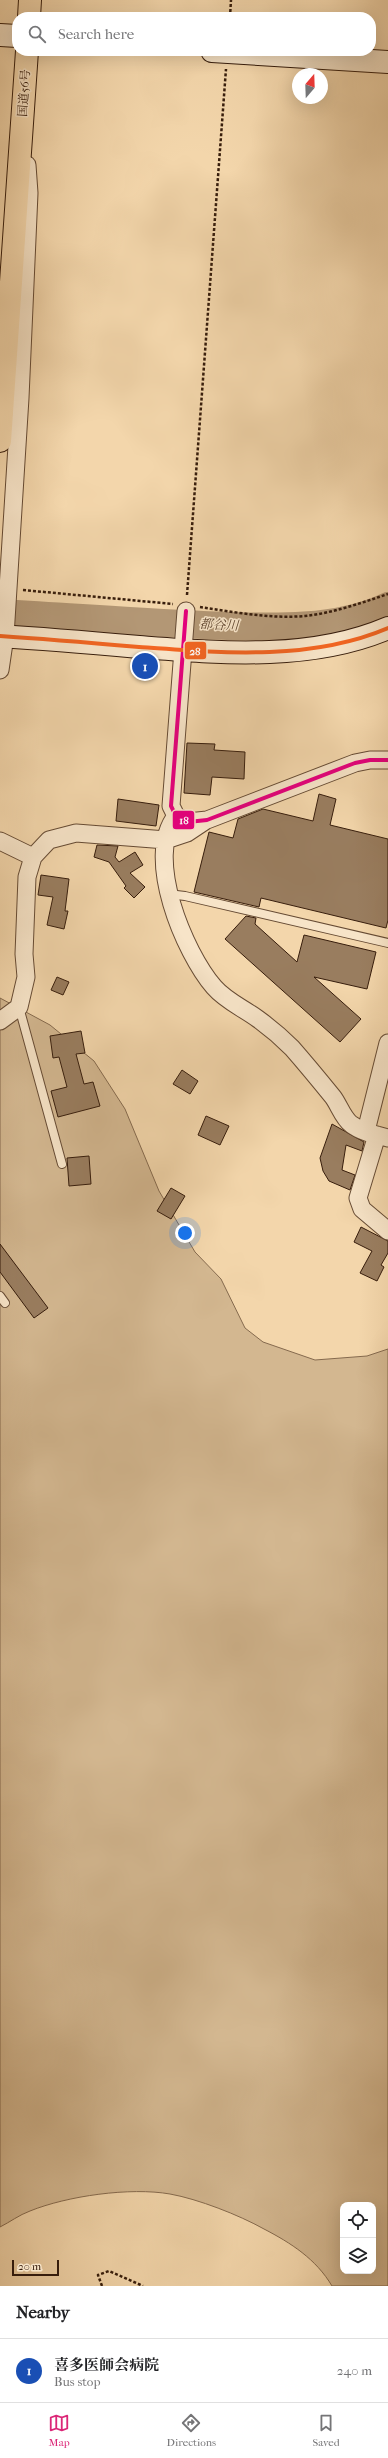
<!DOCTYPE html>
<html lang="en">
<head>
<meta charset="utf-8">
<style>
  :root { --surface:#fff; --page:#f2f2f2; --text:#202124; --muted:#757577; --line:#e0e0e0; --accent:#db2777 }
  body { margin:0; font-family:"IM FELL French Canon","Noto Serif JP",serif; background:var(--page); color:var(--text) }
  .controls { position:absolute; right:12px; bottom:12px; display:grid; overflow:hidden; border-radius:8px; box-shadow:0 4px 16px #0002 }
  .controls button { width:36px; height:36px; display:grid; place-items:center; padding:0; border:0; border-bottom:1px solid var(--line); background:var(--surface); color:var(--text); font:20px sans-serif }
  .compass { position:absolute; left:292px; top:68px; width:36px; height:36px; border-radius:50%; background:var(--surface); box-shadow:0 4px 16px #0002; rotate:19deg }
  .scale { position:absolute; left:12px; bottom:10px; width:47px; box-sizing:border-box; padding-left:4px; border:2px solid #371d0c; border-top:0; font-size:11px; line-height:14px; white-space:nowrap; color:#371d0c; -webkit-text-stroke:3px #f7e4c8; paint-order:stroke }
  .you { position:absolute; left:185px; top:1233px; width:14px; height:14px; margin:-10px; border:3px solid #fff; border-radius:50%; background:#1a73e8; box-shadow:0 0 0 6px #1a73e833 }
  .badge { display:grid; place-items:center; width:26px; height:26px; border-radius:50%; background:var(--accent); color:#fff; font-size:13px; font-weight:700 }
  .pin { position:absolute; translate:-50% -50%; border:2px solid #fff; box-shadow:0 1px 4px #0006 }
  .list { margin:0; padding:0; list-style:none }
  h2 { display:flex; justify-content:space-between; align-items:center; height:52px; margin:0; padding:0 16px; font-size:17px }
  h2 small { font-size:13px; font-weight:400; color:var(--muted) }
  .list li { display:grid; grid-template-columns:26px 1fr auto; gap:12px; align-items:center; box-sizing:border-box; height:64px; padding:0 16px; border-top:1px solid var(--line) }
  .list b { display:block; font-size:15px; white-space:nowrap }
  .list p { margin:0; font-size:13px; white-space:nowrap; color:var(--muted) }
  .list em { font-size:13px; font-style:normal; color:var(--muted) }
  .icon { flex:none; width:22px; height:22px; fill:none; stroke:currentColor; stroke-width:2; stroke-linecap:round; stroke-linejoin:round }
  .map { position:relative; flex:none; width:388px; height:2286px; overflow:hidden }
  .search { position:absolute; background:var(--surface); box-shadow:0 4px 16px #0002; left:12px; right:12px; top:12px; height:44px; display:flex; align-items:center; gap:10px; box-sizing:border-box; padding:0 14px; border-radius:16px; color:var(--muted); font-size:15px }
  .sheet { height:116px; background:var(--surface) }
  nav { display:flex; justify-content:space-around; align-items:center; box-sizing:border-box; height:56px; border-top:1px solid var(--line); background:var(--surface); font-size:11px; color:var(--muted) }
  nav a { display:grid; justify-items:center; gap:2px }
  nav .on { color:var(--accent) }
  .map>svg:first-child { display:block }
</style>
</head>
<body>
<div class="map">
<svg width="388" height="2286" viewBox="0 0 388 2286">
  <rect width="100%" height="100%" fill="#f3d6ab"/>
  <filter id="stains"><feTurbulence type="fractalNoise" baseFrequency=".005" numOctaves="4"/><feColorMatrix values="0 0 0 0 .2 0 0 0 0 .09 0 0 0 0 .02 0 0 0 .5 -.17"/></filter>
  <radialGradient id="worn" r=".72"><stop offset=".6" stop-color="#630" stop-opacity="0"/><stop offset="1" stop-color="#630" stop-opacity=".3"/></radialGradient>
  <path fill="#d3b790" stroke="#856a4e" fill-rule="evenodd" d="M0,998L50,1025L94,1061L125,1109L159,1191L195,1252L221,1279L245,1328L263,1342L315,1360L367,1356L388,1349V2286H332C316,2259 291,2243 264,2229C239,2215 198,2199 170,2194C130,2187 67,2196 30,2211C19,2215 10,2222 0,2227ZM343,2205H373V2271H343Z"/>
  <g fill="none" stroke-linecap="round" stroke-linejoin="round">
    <path stroke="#b39775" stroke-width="28" d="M0,613C68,617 135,622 203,625C261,627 334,632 388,606"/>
  </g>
  <path fill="#997d5f" stroke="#371d0c" d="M187,743L215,744L214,750L245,752L244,779L212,777L210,795L184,793Z
    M319,794L336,799L330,825L388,839V920L386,928L261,898L259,907L194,892L209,832L233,838L238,819L263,809L313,821Z
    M118,799L159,805L156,826L116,821Z
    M97,845L118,846L115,857L119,862L135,852L143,865L130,873L145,887L134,898L124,888L126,886L109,862L94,857Z
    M41,875L69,879L65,911H68L64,929L47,925L53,897L38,895Z
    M246,916L256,918L255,924L297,962L304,935L376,952L367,989L314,977L361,1019L340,1042L225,939Z
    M57,977L69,982L63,995L51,990Z
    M81,1031L85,1053L76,1054L84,1084L93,1082L100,1106L58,1117L51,1091L67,1087L59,1057L53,1058L50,1036Z
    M182,1070L198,1081L190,1094L173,1084Z
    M206,1116L229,1126L220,1145L198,1135Z
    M332,1124L364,1142L362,1151L346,1145L342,1170L355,1175L350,1190L329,1181L323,1171L320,1158Z
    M89,1156L91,1184L69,1186L67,1158Z
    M171,1188L185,1196L171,1219L157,1211Z
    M361,1227L388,1241V1253L381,1265L384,1267L377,1281L360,1273L372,1251L354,1242Z
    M0,1244L48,1308L34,1318L0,1272Z"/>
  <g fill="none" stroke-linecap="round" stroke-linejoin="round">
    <defs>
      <path id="lane" d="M168,894L185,896L388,943
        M19,1007L62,1164
        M0,1296L5,1303"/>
      <path id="street" d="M186,611L171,806L176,816L188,822L207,820L355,763L370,760H388
        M0,670L5,636L20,398L29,193L27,165
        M176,816C144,857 184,952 214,987C226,1001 243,1008 258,1019C269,1027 282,1038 292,1048C306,1064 320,1081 333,1097C339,1105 343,1118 351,1124C361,1132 376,1135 388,1138
        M0,841L33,857
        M0,1021L19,1007L26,977L24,954L27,877L33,857L49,840L76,833L166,840L187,833L205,821
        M366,1131L388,1043
        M377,1135L358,1198L362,1209L388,1231"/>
      <path id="secondary" d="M0,35L17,36
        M212,51L388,62
        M0,636C46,639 93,643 139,647C221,653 311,661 388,628"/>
      <path id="highway" d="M29,17L30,0
        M0,441L27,51"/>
    </defs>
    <use href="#lane" stroke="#664b34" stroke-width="10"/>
    <use href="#street" stroke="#664b34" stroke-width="19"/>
    <use href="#secondary" stroke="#371d0c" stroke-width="24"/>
    <use href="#highway" stroke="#371d0c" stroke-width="24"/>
    <path stroke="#371d0c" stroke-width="2.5" stroke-dasharray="3 2" stroke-linecap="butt" d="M230,17L231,0
      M23,590L173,604
      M187,595L226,69
      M200,607C234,612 270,619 305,616C333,613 361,603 388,594
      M102,2286L98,2275L109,2271L143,2286"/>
    <use href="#lane" stroke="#f7e4c8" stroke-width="8"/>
    <use href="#street" stroke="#f7e4c8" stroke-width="17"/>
    <use href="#secondary" stroke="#f7e4c8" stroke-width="22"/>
    <use href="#highway" stroke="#f3d6ab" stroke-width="22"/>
    <defs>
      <path id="bus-1" d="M186,611L171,806L176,816L188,822L207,820L355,763L370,760H388"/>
      <path id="bus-2" d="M0,636C46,639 93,643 139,647C221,653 311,661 388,628"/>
    </defs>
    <use href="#bus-1" stroke="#f7e4c8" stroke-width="7"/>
    <use href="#bus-2" stroke="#f7e4c8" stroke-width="7"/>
    <use href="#bus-1" stroke="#e5007d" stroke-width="4"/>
    <use href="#bus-2" stroke="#f26522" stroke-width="4"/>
  </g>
  <g text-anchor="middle" stroke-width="3" stroke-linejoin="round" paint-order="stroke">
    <g font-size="12" fill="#371d0c" stroke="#f7e4c8">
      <text transform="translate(24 93) rotate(-86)" y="4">国道56号</text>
    </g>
    <g font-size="13" font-style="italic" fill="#624831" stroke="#f7e4c8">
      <text transform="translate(219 624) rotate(3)" y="5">都谷川</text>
    </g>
  </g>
  <g stroke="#f7e4c8" stroke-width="1.5">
    <rect x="184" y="641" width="23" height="19" rx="4" fill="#f26522"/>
    <rect x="172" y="810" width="23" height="20" rx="4" fill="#e5007d"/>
  </g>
  <g font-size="11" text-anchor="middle" font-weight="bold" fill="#fff">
    <text x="195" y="655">28</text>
    <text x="184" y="824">18</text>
  </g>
  <rect width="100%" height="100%" filter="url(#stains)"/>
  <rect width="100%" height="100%" fill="url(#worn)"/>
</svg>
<div class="controls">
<button><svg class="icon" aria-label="locate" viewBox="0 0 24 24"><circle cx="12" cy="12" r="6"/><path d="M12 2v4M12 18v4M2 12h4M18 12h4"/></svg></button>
<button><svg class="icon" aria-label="layers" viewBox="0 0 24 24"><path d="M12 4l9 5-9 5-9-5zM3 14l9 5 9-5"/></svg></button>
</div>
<svg class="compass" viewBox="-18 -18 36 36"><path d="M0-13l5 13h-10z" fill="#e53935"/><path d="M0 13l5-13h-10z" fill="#757577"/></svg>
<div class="scale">20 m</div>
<div class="you"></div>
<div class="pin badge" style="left:145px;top:666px;background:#1a4fb4">1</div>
<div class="search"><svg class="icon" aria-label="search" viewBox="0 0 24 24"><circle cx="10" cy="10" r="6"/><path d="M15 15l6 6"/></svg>Search here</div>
</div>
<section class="sheet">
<h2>Nearby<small></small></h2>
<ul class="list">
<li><span class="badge" style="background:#1a4fb4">1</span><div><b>喜多医師会病院</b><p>Bus stop</p></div><em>240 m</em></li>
</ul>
</section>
<nav>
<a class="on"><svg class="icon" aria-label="map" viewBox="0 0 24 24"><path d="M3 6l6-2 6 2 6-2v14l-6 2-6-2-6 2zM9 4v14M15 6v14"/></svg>Map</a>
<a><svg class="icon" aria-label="directions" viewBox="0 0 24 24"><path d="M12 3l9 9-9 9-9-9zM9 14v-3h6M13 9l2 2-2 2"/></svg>Directions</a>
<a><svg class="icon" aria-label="saved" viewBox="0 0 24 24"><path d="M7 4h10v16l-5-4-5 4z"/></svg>Saved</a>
</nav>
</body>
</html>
